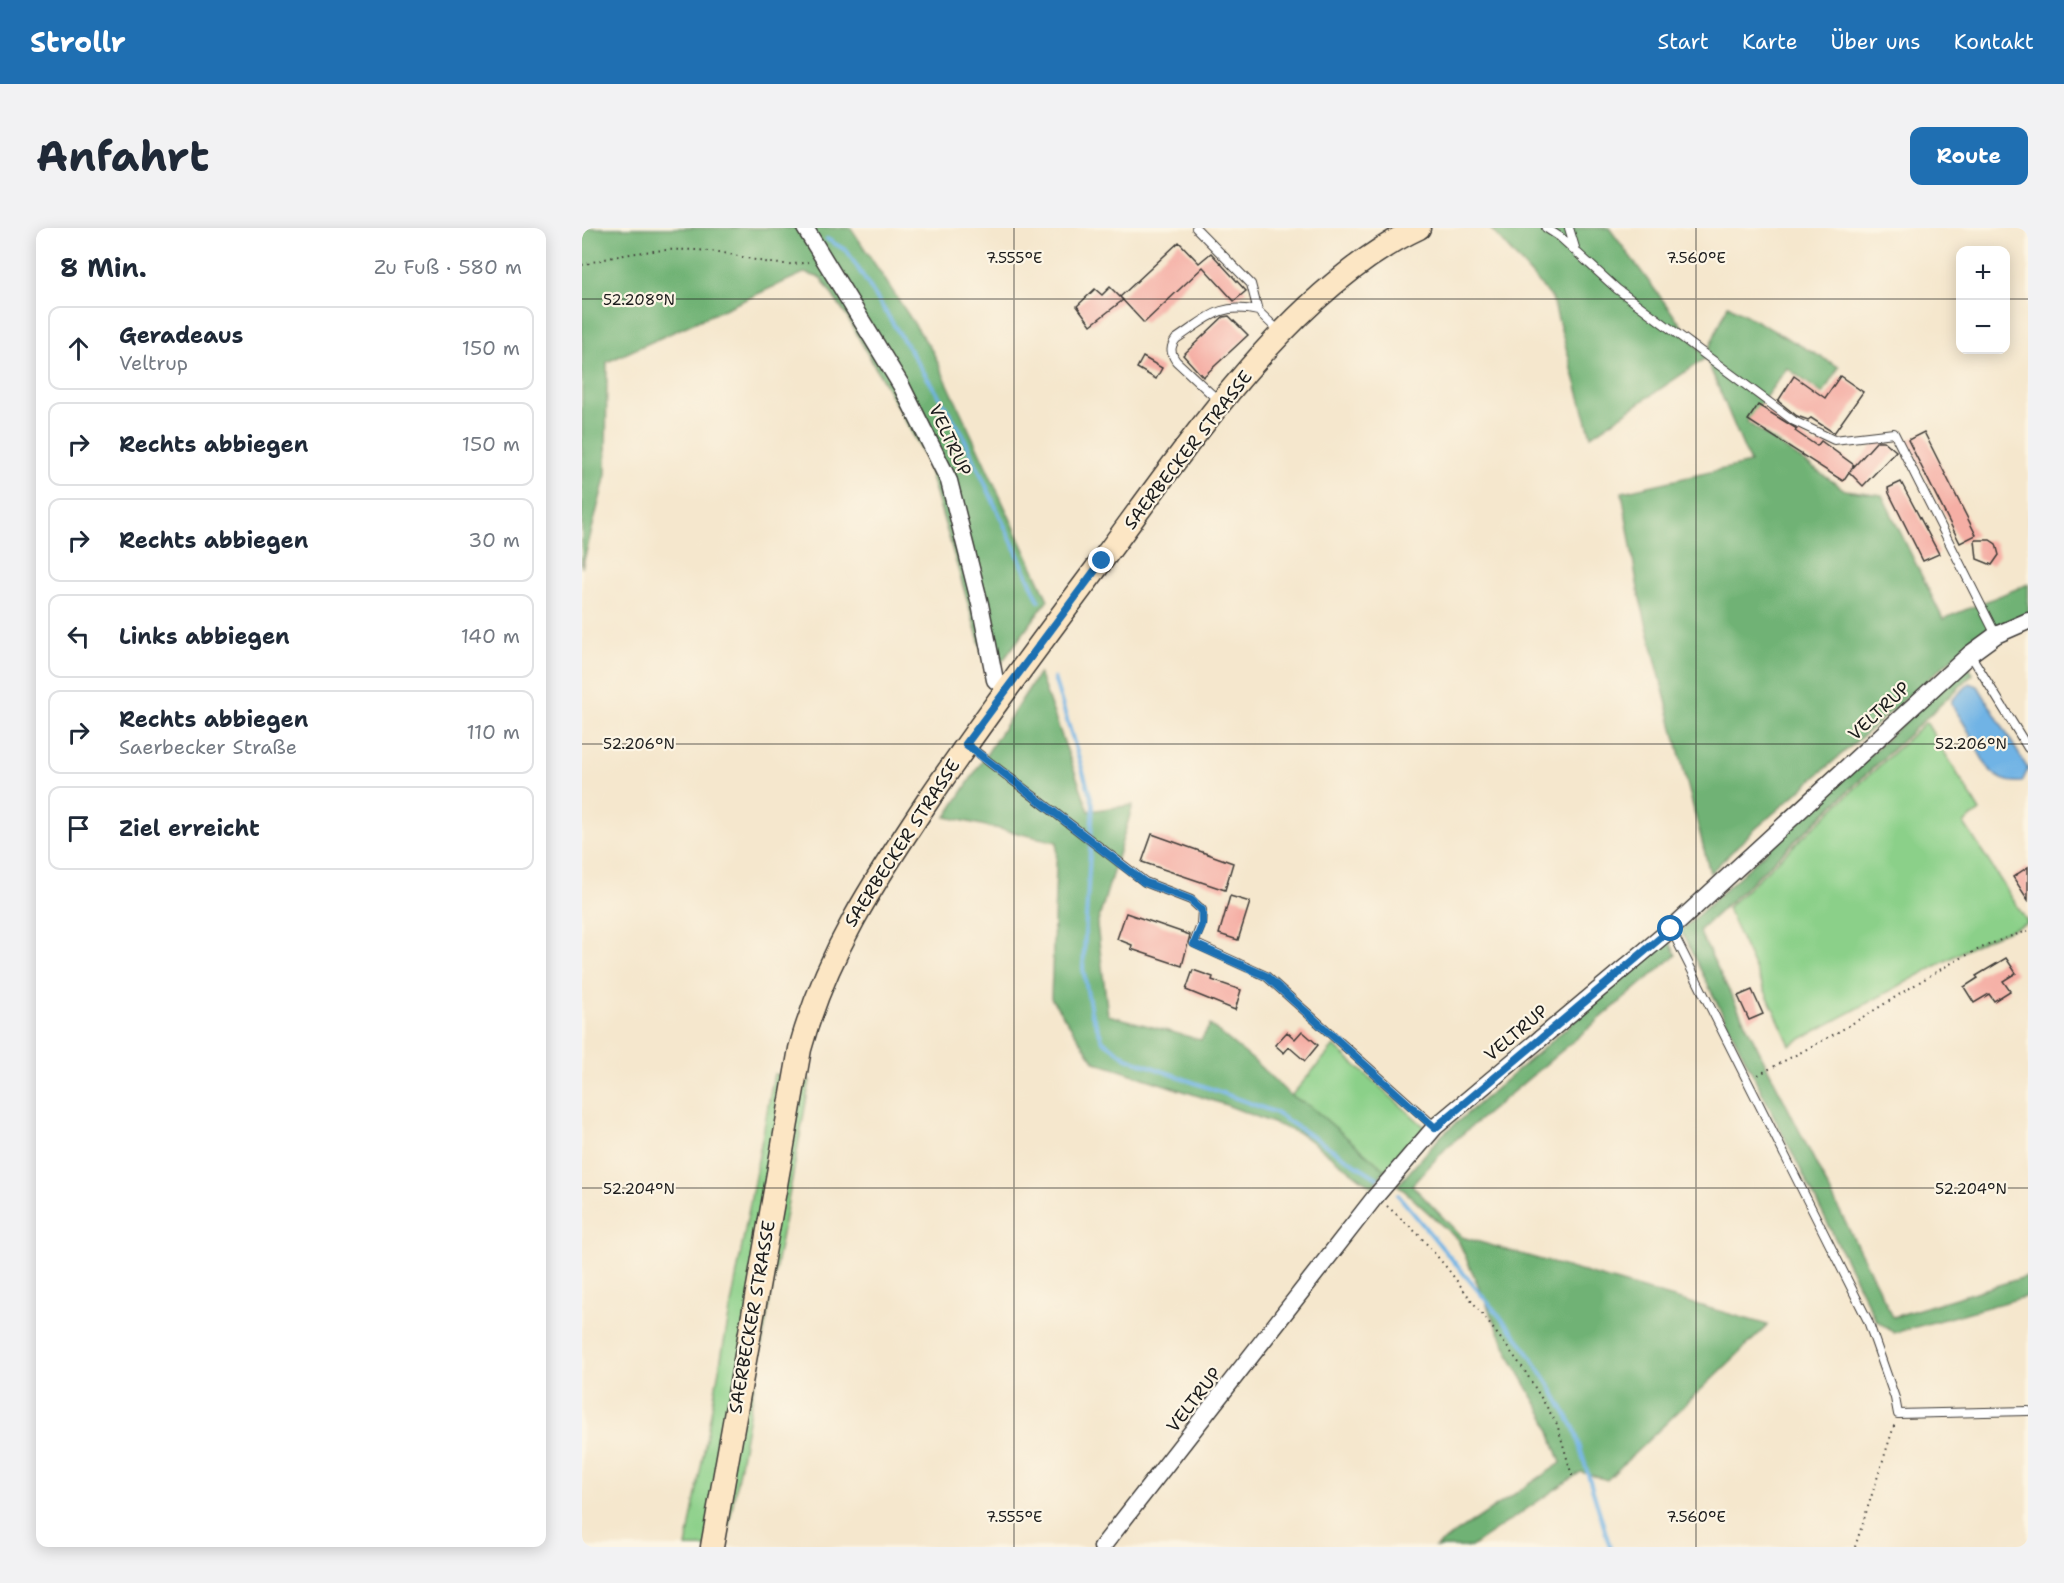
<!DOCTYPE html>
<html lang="de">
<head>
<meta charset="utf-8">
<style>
  :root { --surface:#fff; --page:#f2f2f3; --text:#1f2937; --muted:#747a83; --line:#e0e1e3; --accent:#1f6fb2 }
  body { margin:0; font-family:"Shantell Sans",sans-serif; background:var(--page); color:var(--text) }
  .controls { position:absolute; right:18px; top:18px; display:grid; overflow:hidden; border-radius:12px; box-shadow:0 3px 15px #0003 }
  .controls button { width:54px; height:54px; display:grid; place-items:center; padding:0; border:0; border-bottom:2px solid var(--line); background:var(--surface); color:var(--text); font:30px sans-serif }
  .stop { position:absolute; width:18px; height:18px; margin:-14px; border:4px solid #1f6fb2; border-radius:50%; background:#fff }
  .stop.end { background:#1f6fb2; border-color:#fff; box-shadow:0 2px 6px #0008 }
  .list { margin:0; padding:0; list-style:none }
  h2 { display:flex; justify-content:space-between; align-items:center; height:78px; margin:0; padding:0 24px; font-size:26px }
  h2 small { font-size:20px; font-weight:400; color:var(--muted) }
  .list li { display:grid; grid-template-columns:39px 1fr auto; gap:18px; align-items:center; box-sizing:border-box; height:84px; margin:0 12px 12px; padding:0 12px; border:2px solid var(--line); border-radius:12px }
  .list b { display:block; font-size:22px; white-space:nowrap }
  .list p { margin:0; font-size:20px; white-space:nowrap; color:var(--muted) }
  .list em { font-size:20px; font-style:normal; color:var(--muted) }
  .icon { flex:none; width:33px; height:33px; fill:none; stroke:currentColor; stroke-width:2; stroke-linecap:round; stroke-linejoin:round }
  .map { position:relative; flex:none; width:1446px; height:1319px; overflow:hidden; border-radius:12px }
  header { display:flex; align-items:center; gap:36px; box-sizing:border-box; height:84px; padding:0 30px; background:var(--accent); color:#fff }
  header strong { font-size:28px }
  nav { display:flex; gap:33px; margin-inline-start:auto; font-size:21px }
  .intro { display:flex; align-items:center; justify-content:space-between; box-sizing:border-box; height:144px; padding:0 36px }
  h1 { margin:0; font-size:42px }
  .button { padding:15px 27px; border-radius:12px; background:var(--accent); color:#fff; font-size:21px; font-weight:700 }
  main { display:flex; gap:36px; padding:0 36px }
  aside { flex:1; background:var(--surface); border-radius:12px; box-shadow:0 3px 15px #0003 }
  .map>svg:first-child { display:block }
</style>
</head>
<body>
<header>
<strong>Strollr</strong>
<nav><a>Start</a><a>Karte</a><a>Über uns</a><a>Kontakt</a></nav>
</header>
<div class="intro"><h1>Anfahrt</h1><a class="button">Route</a></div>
<main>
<aside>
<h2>8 Min.<small>Zu Fuß · 580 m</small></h2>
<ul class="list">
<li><svg class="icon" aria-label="ahead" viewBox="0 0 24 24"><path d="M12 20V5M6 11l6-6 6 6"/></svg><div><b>Geradeaus</b><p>Veltrup</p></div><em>150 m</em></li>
<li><svg class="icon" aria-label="right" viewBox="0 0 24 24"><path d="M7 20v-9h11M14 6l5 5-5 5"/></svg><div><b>Rechts abbiegen</b></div><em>150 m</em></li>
<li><svg class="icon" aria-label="right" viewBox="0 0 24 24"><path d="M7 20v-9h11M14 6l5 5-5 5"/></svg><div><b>Rechts abbiegen</b></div><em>30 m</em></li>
<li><svg class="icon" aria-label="left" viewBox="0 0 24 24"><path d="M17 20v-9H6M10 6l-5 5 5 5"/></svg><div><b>Links abbiegen</b></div><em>140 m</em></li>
<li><svg class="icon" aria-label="right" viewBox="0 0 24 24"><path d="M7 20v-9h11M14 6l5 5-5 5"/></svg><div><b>Rechts abbiegen</b><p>Saerbecker Straße</p></div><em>110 m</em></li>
<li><svg class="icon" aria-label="arrive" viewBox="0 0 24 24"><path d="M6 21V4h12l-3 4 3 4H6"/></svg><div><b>Ziel erreicht</b></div></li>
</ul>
</aside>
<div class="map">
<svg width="1446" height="1319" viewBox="0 0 1446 1319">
  <rect width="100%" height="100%" fill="#fcf5e5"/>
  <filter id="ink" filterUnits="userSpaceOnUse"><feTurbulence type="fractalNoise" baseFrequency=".0167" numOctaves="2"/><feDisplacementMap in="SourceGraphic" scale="12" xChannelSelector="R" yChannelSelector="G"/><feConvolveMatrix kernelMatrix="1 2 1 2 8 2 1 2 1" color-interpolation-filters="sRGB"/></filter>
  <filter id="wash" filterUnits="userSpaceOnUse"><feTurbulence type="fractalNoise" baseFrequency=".008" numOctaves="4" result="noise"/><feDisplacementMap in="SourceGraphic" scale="24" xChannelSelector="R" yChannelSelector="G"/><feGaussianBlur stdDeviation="1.35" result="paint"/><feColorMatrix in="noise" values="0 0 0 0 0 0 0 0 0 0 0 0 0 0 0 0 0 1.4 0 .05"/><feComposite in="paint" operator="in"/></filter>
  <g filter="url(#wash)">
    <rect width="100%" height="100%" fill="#f5e7cd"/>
    <path fill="#8bd089" stroke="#547652" stroke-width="1.5" d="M1344,494L1398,583L1382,595L1446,695L1402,712L1208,817L1145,680Z
      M752,818L844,900L803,942L728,878L709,868Z
      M192,846L228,852L143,1319H104Z"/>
    <path fill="#70b275" stroke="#466748" stroke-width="1.5" d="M0,0H269L351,124L466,372L408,450L343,228L265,89L239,50L222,45L25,134L24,247L0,340Z
      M908,0H1027L1123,129L1146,77L1257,139L1241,166L1205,140L1165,194L1263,262L1300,267L1361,391L1446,356V387L1402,403L1171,603L1128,645L1057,367L1040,264L1168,235L1124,130L1009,208L970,70Z
      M1385,436L1391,446L1117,703L1311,1089L1446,1048V1068L1312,1105L1294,1092L1099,703Z
      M457,445L507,583L551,577L515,697L526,787L619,812L628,797L670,831L709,868L728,878L803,942L790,959L719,906L647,878L513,834L469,770L475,614L364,589Z
      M1087,712L1094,727L865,919L830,957L880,1009L1186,1097L1025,1252L999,1244L889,1319H853L979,1235L963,1190L930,1133L876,1012L816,957L859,908Z"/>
    <path fill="#6fb3e5" stroke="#466880" stroke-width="1.5" d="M1388,455L1396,458L1446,541L1440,554C1410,557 1400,532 1390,510C1385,499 1377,488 1370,477V472Z"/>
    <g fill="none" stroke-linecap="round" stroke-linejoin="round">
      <path stroke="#6fb3e5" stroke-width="4" d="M245,11L265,23L379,203L457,373
        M472,450L511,576L501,740L509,784L521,813L545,830L692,884L795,950
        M816,967L939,1114L967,1156L992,1200L1028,1319"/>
    </g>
    <g id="blocks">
      <path fill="#f5afa5" d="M597,14L617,35L629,25L664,63L652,73L621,39L562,95L538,69Z
        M528,59L541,72L509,97L495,78L513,61L520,67Z
        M647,88L666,107L621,149L601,127L641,89Z
        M561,129L580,140L574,151L555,140Z
        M1212,148L1243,170L1258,148L1281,164L1252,205L1229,190L1226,192L1215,188L1196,173Z
        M1176,177L1215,201L1213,203L1235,218L1239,213L1272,237L1268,243L1295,213H1302L1314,223L1281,258L1267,244L1261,253L1166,192Z
        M1342,204L1394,307L1378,315L1326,212Z
        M1319,254L1357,326L1341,333L1307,265L1306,260Z
        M1393,312H1408L1414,316L1417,327L1410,337L1395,331Z
        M570,606L651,635L643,662L560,634Z
        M1446,639V672L1431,649Z
        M648,668L668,674L656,712L637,706Z
        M544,685L608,707L600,738L549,721L550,717L535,711Z
        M1424,730L1434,745L1421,753L1428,763L1412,773L1407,766L1392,775L1382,759L1396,750L1394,748Z
        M611,742L631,749L630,752L659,762L653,782L604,762Z
        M1170,762L1181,786L1167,792L1156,768Z
        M720,803L736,817L723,833L707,819L702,825L693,817L705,804L713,811Z"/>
    </g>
  </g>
  <g filter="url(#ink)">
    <use href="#blocks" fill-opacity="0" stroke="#3d3a37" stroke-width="1.5"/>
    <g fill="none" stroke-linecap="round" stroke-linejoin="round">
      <defs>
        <path id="lane" d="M614,0L669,56L676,83L699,105
          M964,0L978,9L1035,61L1212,193L1252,212L1312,205L1414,407
          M987,0L994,23
          M639,175L594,133C588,124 588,119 594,111C626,90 637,74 676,83
          M1388,426L1446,520
          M385,517L563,654L609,672L620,682L619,697L612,715L684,748L853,899
          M1089,701L1286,1093L1313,1170L1316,1186L1446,1183"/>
        <path id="street" d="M223,0L319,157L367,253L398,376L413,452L424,460
          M520,1319L793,969L853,899L1089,701L1388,426L1414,407L1446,393"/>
        <path id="secondary" d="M130,1319L218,821C244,726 293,652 347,571C400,493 456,418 513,342C598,229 706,61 837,0"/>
      </defs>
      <use href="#lane" stroke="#3d3a37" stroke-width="10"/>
      <use href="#street" stroke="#3d3a37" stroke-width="19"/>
      <use href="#secondary" stroke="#3d3a37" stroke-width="25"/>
      <path stroke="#3d3a37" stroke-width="2" stroke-dasharray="1.5 4.5" stroke-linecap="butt" d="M0,37C45,24 89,18 136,24C168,29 193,41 226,34
        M1176,847C1209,829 1244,812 1276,792C1332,759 1383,720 1446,703
        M805,978L837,1007L865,1040L941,1140L975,1196L991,1251
        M1273,1319L1313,1195"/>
      <use href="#lane" stroke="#fff" stroke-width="8"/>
      <use href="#street" stroke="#fff" stroke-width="16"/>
      <use href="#secondary" stroke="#fce6c4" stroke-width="22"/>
    </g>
  </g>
  <g fill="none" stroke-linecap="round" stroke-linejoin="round" filter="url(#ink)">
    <path stroke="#1f6fb2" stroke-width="8" d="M520,333L384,516L562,654L609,672L620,682V698L612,716L684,748L853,900L1089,701"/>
  </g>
  <path fill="none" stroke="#1c1c1c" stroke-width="1.5" stroke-opacity="0.45" d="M432,0V1319M1114,0V1319M0,71H1378M1424,71H1446M0,516H1446M0,960H1446"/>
  <g text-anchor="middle" stroke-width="4.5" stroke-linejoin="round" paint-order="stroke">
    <g font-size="18" fill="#1c1c1c" stroke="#fcf5e5">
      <text transform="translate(368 212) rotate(65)" y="6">VELTRUP</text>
      <text transform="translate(606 222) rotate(-52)" y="6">SAERBECKER STRASSE</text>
      <text transform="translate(1297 483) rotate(-43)" y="6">VELTRUP</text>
      <text transform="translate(320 615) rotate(-57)" y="6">SAERBECKER STRASSE</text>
      <text transform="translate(934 805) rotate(-40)" y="6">VELTRUP</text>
      <text transform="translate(170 1089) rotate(-80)" y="6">SAERBECKER STRASSE</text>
      <text transform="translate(612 1172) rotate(-52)" y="6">VELTRUP</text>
    </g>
  </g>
  <g font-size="15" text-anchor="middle" fill="#1c1c1c" stroke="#fcf5e5" stroke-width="4.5" stroke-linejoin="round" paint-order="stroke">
    <text x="432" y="35">7.555°E</text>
    <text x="1114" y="35">7.560°E</text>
    <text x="57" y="77">52.208°N</text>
    <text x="57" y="521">52.206°N</text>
    <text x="1389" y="521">52.206°N</text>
    <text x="57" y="966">52.204°N</text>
    <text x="1389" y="966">52.204°N</text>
    <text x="432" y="1294">7.555°E</text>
    <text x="1114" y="1294">7.560°E</text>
  </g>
</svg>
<div class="controls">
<button>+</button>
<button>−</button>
</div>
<div class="stop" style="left:1089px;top:701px"></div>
<div class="stop end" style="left:520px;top:333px"></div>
</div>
</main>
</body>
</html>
